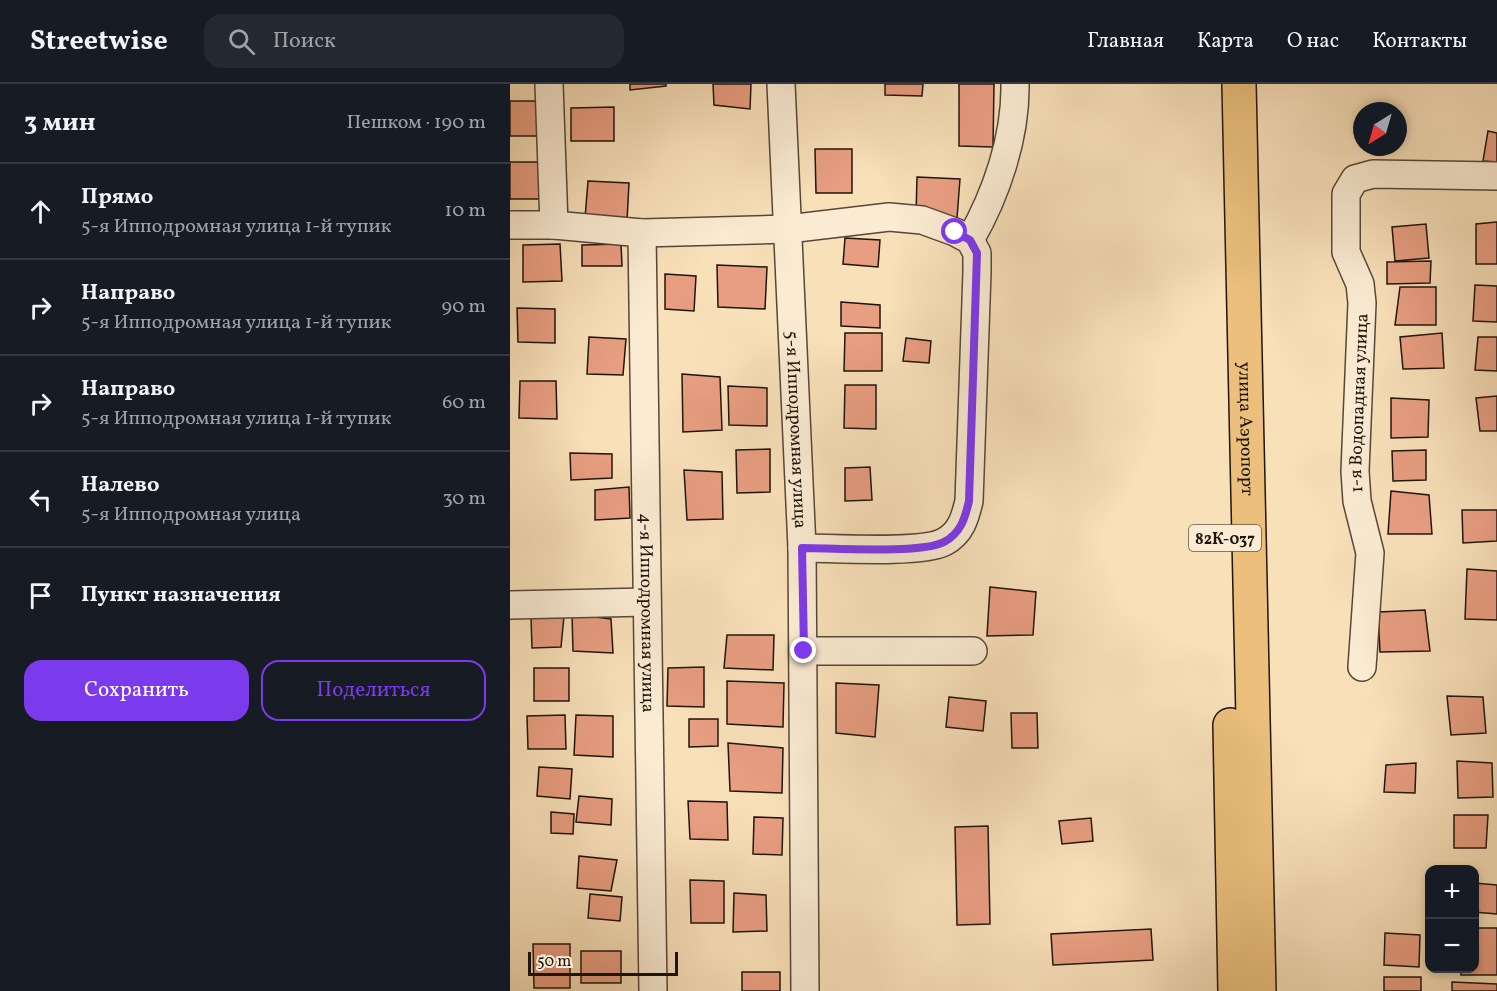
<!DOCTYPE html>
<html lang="ru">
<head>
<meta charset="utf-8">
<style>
  :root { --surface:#171b24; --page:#242831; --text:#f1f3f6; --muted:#9ea1a6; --line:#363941; --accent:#7c3aed }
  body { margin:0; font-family:Vollkorn,serif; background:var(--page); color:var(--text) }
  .controls { position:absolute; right:18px; bottom:18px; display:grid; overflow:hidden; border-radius:12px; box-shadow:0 3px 9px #0003 }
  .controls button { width:54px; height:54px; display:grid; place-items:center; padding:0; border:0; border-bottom:2px solid var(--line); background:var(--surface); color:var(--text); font:30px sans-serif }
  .compass { position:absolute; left:843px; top:18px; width:54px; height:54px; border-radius:50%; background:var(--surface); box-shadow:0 3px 9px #0003; rotate:217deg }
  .scale { position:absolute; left:18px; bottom:15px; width:150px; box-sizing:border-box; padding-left:6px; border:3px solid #1f150d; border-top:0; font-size:16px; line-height:21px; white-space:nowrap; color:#1f150d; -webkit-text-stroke:4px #faebd2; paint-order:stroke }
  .stop { position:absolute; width:18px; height:18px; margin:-14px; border:4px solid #7c3aed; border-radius:50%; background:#fff }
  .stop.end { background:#7c3aed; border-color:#fff; box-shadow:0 2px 6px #0008 }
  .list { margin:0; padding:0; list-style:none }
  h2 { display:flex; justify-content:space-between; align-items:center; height:78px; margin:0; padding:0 24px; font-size:26px }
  h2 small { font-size:20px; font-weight:400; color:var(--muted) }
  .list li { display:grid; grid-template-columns:39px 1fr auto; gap:18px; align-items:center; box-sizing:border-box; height:96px; padding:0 24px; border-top:2px solid var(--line) }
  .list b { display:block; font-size:22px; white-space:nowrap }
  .list p { margin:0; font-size:20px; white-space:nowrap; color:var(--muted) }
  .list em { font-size:20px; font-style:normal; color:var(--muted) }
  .actions { display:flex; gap:12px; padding:18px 24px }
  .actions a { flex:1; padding:14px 0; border:2px solid var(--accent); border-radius:18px; text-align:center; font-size:21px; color:var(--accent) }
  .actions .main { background:var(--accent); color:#fff }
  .icon { flex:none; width:33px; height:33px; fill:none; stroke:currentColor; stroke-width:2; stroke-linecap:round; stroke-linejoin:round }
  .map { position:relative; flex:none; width:987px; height:907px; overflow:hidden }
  header { display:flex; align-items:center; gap:36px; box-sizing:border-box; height:84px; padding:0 30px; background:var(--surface); border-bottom:2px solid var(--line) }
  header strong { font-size:28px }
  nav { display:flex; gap:33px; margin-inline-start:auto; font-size:21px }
  .search { width:420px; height:54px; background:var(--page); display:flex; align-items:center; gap:15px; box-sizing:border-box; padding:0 21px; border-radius:18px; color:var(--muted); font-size:22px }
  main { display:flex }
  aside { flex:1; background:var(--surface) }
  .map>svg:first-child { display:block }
</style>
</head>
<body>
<header>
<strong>Streetwise</strong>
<div class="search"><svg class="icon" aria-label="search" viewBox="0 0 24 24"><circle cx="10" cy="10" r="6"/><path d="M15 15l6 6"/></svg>Поиск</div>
<nav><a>Главная</a><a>Карта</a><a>О нас</a><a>Контакты</a></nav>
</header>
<main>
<aside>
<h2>3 мин<small>Пешком · 190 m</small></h2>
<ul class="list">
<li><svg class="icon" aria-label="ahead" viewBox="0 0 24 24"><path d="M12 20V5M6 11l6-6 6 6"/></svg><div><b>Прямо</b><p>5-я Ипподромная улица 1-й тупик</p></div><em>10 m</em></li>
<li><svg class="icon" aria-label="right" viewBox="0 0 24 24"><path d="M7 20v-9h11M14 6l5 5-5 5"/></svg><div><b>Направо</b><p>5-я Ипподромная улица 1-й тупик</p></div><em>90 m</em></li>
<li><svg class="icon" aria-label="right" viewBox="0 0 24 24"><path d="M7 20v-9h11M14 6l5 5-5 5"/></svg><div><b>Направо</b><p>5-я Ипподромная улица 1-й тупик</p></div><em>60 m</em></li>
<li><svg class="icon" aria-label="left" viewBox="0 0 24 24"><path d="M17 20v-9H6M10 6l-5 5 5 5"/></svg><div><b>Налево</b><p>5-я Ипподромная улица</p></div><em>30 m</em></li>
<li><svg class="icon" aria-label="arrive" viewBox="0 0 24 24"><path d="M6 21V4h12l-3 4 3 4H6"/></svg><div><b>Пункт назначения</b></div></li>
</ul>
<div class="actions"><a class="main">Сохранить</a><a>Поделиться</a></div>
</aside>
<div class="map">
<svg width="987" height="907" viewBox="0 0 987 907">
  <rect width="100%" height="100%" fill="#f8e0b9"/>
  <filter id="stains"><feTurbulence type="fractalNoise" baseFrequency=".00333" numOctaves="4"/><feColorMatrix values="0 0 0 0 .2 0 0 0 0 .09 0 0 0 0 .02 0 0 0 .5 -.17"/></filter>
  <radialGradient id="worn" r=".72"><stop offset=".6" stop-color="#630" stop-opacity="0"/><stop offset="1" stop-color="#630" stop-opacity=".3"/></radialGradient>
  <path fill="#e89e81" stroke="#1f150d" stroke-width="1.5" d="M120,0H156V2L120,6Z
    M203,0H241L240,25L204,21Z
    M375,0H413L412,12L375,11Z
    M449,0H484L483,63L449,62Z
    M0,17H30V52H0Z
    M104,23V57H61V24Z
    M978,47L987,49V78L973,77Z
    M305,65H342V109H306Z
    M0,78H32L31,115H0Z
    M407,93L450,95L447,134L406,131Z
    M78,97L119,99L117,137L75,134Z
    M987,138V180H966V140Z
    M916,140L919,174L885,177L882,143Z
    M335,154L370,156L368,183L333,180Z
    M50,160L52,197L13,198V161Z
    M111,160L112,182H72V161Z
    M921,177L920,199L877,200V178Z
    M207,181L257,183L255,225L208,223Z
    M155,190L186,192L184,227L155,225Z
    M965,201L987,202V238L963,237Z
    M890,203H926V241H885Z
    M331,218L370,221V244L331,242Z
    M7,224L45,225V259L8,258Z
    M335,249H372V287H334Z
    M932,249L934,284L893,285L890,253Z
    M79,253L116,255L113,291L77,290Z
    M968,253H987V287L965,286Z
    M396,254L421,257L419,279L393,277Z
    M172,290L210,293L212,346L173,348Z
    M10,297H46L47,335L9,334Z
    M335,301H366V345L334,344Z
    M218,302L257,304V342L219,341Z
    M987,312V347H970L966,314Z
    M881,314L919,316L918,353L881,354Z
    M260,365V408L227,409L226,366Z
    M916,366V396L883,397L882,367Z
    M60,369L102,370V394L61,396Z
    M360,383L362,416L335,417V384Z
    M174,386L212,388L213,435L177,436Z
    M119,403L120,434L85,436V406Z
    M881,407L919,411L922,450H878Z
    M952,426H987V457L953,459Z
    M957,485L987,487V536L955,535Z
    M480,503L526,508L523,551L477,552Z
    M915,526L920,567L870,568L868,528Z
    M62,530L101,535L103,569L63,567Z
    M54,532L51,563L22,564L21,534Z
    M217,551H264L263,586L214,584Z
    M194,583V623L157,622L158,584Z
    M24,584H59V617H24Z
    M217,597L274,599L273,643L217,640Z
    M326,599L369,601L365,653L326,649Z
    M937,612L973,613L976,649L941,651Z
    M439,613L476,617L473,647L436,643Z
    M501,629H527L528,664H502Z
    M55,631L56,665H18L17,632Z
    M66,631L103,632V673L64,671Z
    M179,635H208V662L179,663Z
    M218,659L273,664L272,709L220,707Z
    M947,677L982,679L983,713L948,714Z
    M906,679L905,709L874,708L876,681Z
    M29,683L62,685L60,715L27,712Z
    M69,712L102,715L101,741L66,738Z
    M178,717L217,718L218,756L180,755Z
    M41,728L64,730L63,750L41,749Z
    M944,731H978L976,764H944Z
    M244,733L273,734L272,771L243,770Z
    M581,734L583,757L552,760L549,737Z
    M478,742L480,840L447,841L445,743Z
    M69,772L107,776L101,807L67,804Z
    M180,796L214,797V839H181Z
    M964,799L987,801V830L964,828Z
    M224,809L256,811L257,847L223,848Z
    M80,810L112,813L110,837L78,834Z
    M964,844H987V891H951V884H964Z
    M641,845L643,876L543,881L541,850Z
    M875,849L910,851L909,883L874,881Z
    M23,860H60V904H24Z
    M71,867H111V899H71Z
    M232,888H270V907H232Z
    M874,893H911V907H874Z
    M942,898L987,900V907H942Z"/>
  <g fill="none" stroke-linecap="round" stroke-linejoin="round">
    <defs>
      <g id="minor">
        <path d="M39,0L44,141"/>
        <path id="s1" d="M271,0L292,464L295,907"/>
        <path d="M0,141H44L132,149L278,145L379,133L412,136L445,148L460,156L467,169V188L459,417C455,434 451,449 434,458C411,470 322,464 292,464"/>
        <path id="s2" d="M132,149L143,907"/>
        <path d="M460,156C486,111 506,53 505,0"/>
        <path d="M0,521L137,518"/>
        <path d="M294,567H463"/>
        <path id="s3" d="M852,583L860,469L847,417L845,387L852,219L850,200L836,168V110L845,95L863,90L987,92"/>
      </g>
      <g id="major">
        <path id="s4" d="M729,0L749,907"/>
        <path d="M720,641L725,907"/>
      </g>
    </defs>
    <use href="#minor" stroke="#554838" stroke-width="30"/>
    <use href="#major" stroke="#1f150d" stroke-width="36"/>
    <use href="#minor" stroke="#faebd2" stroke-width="27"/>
    <use href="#major" stroke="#ecc07c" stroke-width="33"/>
  </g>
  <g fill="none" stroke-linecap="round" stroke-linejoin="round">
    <path stroke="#7c3aed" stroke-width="8" d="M294,567L292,464C321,464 412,470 434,458C451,449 455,434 459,417L467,169L460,156L445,148"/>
  </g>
  <g text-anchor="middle" stroke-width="4.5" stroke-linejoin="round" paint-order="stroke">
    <rect fill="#faebd2" stroke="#615548" stroke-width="1.5" x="679" y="441" width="72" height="26" rx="4.5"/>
    <g font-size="16" font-weight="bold" fill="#1f150d">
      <text x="715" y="460">82К-037</text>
    </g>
    <g font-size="18" fill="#1f150d" stroke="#faebd2">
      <text dy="6" stroke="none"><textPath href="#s3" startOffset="266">1-я Водопадная улица</textPath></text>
      <text dy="6" stroke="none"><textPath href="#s1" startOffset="346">5-я Ипподромная улица</textPath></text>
      <text dy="6" stroke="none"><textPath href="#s4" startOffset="345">улица Аэропорт</textPath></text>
      <text dy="6" stroke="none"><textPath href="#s2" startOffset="380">4-я Ипподромная улица</textPath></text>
    </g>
  </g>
  <rect width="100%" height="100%" filter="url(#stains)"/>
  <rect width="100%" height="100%" fill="url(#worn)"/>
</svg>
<div class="controls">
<button>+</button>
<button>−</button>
</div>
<svg class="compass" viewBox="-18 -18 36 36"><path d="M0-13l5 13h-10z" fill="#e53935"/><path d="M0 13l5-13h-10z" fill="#9ea1a6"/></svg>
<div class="scale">50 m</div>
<div class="stop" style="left:445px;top:148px"></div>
<div class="stop end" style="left:294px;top:567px"></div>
</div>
</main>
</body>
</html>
